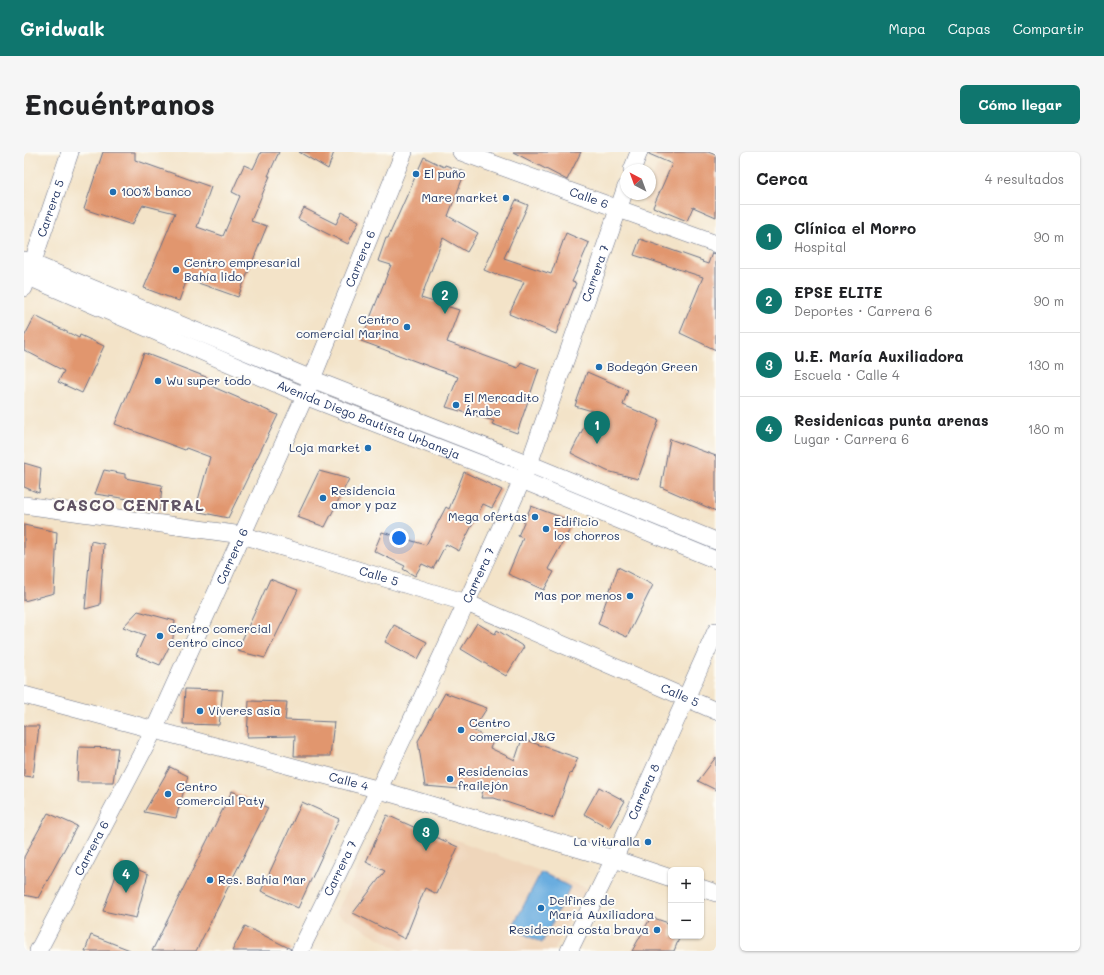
<!DOCTYPE html>
<html lang="es">
<head>
<meta charset="utf-8">
<style>
  :root { --surface:#fff; --page:#f6f6f6; --text:#202124; --muted:#757577; --line:#e0e0e0; --accent:#0f766e }
  body { margin:0; font-family:Mali,sans-serif; background:var(--page); color:var(--text) }
  .controls { position:absolute; right:12px; bottom:12px; display:grid; overflow:hidden; border-radius:6px; box-shadow:0 1px 3px #0004 }
  .controls button { width:36px; height:36px; display:grid; place-items:center; padding:0; border:0; border-bottom:1px solid var(--line); background:var(--surface); color:var(--text); font:20px sans-serif }
  .compass { position:absolute; left:596px; top:12px; width:36px; height:36px; border-radius:50%; background:var(--surface); box-shadow:0 1px 3px #0004; rotate:319deg }
  .you { position:absolute; left:375px; top:386px; width:14px; height:14px; margin:-10px; border:3px solid #fff; border-radius:50%; background:#1a73e8; box-shadow:0 0 0 6px #1a73e833 }
  .badge { display:grid; place-items:center; width:26px; height:26px; border-radius:50%; background:var(--accent); color:#fff; font-size:13px; font-weight:700 }
  .pin { position:absolute; translate:-50% -33px; filter:drop-shadow(0 1px 2px #0008) }
  .pin::after { content:''; position:absolute; top:21px; width:14px; height:12px; background:inherit; clip-path:polygon(0 0,100% 0,50% 100%) }
  .list { margin:0; padding:0; list-style:none }
  h2 { display:flex; justify-content:space-between; align-items:center; height:52px; margin:0; padding:0 16px; font-size:17px }
  h2 small { font-size:13px; font-weight:400; color:var(--muted) }
  .list li { display:grid; grid-template-columns:26px 1fr auto; gap:12px; align-items:center; box-sizing:border-box; height:64px; padding:0 16px; border-top:1px solid var(--line) }
  .list b { display:block; font-size:15px; white-space:nowrap }
  .list p { margin:0; font-size:13px; white-space:nowrap; color:var(--muted) }
  .list em { font-size:13px; font-style:normal; color:var(--muted) }
  .map { position:relative; flex:none; width:692px; height:799px; overflow:hidden; border-radius:6px }
  header { display:flex; align-items:center; gap:24px; box-sizing:border-box; height:56px; padding:0 20px; background:var(--accent); color:#fff }
  header strong { font-size:19px }
  nav { display:flex; gap:22px; margin-inline-start:auto; font-size:14px }
  .intro { display:flex; align-items:center; justify-content:space-between; box-sizing:border-box; height:96px; padding:0 24px }
  h1 { margin:0; font-size:28px }
  .button { padding:10px 18px; border-radius:6px; background:var(--accent); color:#fff; font-size:14px; font-weight:700 }
  main { display:flex; gap:24px; padding:0 24px }
  aside { flex:1; background:var(--surface); border-radius:6px; box-shadow:0 1px 3px #0004 }
  .map>svg:first-child { display:block }
</style>
</head>
<body>
<header>
<strong>Gridwalk</strong>
<nav><a>Mapa</a><a>Capas</a><a>Compartir</a></nav>
</header>
<div class="intro"><h1>Encuéntranos</h1><a class="button">Cómo llegar</a></div>
<main>
<div class="map">
<svg width="692" height="799" viewBox="0 0 692 799">
  <rect width="100%" height="100%" fill="#fdfcf7"/>
  <filter id="ink" filterUnits="userSpaceOnUse"><feTurbulence type="fractalNoise" baseFrequency=".025" numOctaves="2"/><feDisplacementMap in="SourceGraphic" scale="8" xChannelSelector="R" yChannelSelector="G"/><feConvolveMatrix kernelMatrix="1 2 1 2 8 2 1 2 1" color-interpolation-filters="sRGB"/></filter>
  <filter id="wash" filterUnits="userSpaceOnUse"><feTurbulence type="fractalNoise" baseFrequency=".012" numOctaves="4" result="noise"/><feDisplacementMap in="SourceGraphic" scale="16" xChannelSelector="R" yChannelSelector="G"/><feGaussianBlur stdDeviation="0.9" result="paint"/><feColorMatrix in="noise" values="0 0 0 0 0 0 0 0 0 0 0 0 0 0 0 0 0 1.4 0 .05"/><feComposite in="paint" operator="in"/></filter>
  <g filter="url(#wash)">
    <rect width="100%" height="100%" fill="#f3e3c8"/>
    <path fill="#efd6bb" d="M633,13L679,33L668,65L619,51L622,42H626V32Z
      M361,662L563,736L530,799H377L312,761Z"/>
    <path fill="#6aaddf" stroke="#426e9e" d="M517,720L546,735L518,791L488,776Z"/>
    <g id="blocks">
      <path fill="#e1966e" d="M79,0H111V8L187,35L173,75L199,84L216,44L208,40L220,13L229,17L237,0H255L244,24H246L227,69L243,74L214,145L163,127L155,149L120,136L151,61L119,53L108,73L60,57Z
        M275,0H310L304,17Z
        M489,0H557L543,28Z
        M625,0H684L692,3V65L669,55L663,69L629,55L648,12L625,2Z
        M400,5L420,15L421,13L441,20L424,64L454,81L443,100L419,86L397,146L435,158L423,190L494,216L497,210L515,217L493,281L468,272L470,269L422,255L434,225L337,189L367,113L354,109L362,86H364Z
        M492,48L504,53L480,106L527,122L542,81L565,91L548,130L552,131L532,182L485,162L500,130L473,122L472,123L460,118Z
        M280,56L312,72L318,60L335,69L324,92L274,67Z
        M616,87L679,109L678,110L684,112L688,101L692,102V198L656,181L679,125L610,103Z
        M11,164L55,186L56,183L80,194L58,241L34,230L40,219L0,198V185Z
        M120,201L190,228L187,234L254,263L204,366L171,359L186,305L162,296L161,298L91,272Z
        M563,220L604,238L599,253L635,268L614,327L583,319L547,301L568,259L551,254Z
        M646,287L692,304V359L637,335Z
        M0,311L17,316L15,341L0,335Z
        M80,318L101,322V326L138,333L136,358L109,353L111,348L71,342Z
        M295,319L325,327L301,375L273,365Z
        M440,320L478,338L468,356L459,352L435,399L422,392L409,417L398,412L391,424L379,417L381,414L350,399L358,380L402,393L422,355L425,357Z
        M507,354L550,370L524,417L530,420L520,438L484,422L499,386L494,384Z
        M0,373L33,380L30,441L0,449Z
        M67,389L80,392L76,453L61,457Z
        M594,415L629,433L603,485L574,472Z
        M246,427L274,438L241,506L213,499Z
        M114,459L151,469L148,494L146,493L136,513L112,503L121,483L99,475Z
        M453,471L471,482L473,478L500,495L482,524L437,497Z
        M370,473L403,490L394,507L361,490Z
        M161,537L199,538L195,573L159,572Z
        M421,541L463,556L449,578L469,590L466,596L491,608L498,587L554,606L547,622L546,621L530,666L470,646H457L459,639L401,634L394,589Z
        M225,549L263,550L261,568L310,570L306,604H270L271,584L223,585Z
        M0,574H15L9,625L0,624Z
        M55,595L94,596L89,630H53Z
        M692,605V638L674,629Z
        M146,615L164,624L152,666L120,660Z
        M575,635L601,649L585,676L560,662Z
        M208,639L244,656L172,799H128Z
        M278,650L315,667L274,756L237,739Z
        M24,661L53,674L14,746L0,743V705Z
        M363,663L434,695L413,742L401,736L381,787L329,761L361,719L342,710Z
        M97,710L124,722L112,766L79,759Z
        M627,765L647,772V784H656L650,799H608Z
        M221,774L267,797L266,799H208Z
        M67,783L106,798V799H61Z"/>
    </g>
  </g>
  <g filter="url(#ink)">
    <use href="#blocks" fill-opacity="0" stroke="#676e83" stroke-width="1"/>
    <g fill="none" stroke-linecap="round" stroke-linejoin="round">
      <defs>
        <g id="minor">
          <path id="s1" d="M437,0L692,92"/>
          <path d="M608,18L615,0"/>
          <path d="M0,108L288,227L505,312L692,389"/>
          <path id="s2" d="M0,123L281,244L498,328L692,408"/>
          <path id="s3" d="M0,136L46,0"/>
          <path id="s4" d="M0,353L218,383L443,451L692,559"/>
          <path id="s5" d="M0,543L356,638L590,707L647,726"/>
          <path d="M677,736L692,741"/>
          <path id="s6" d="M14,799L130,578L281,244L380,0"/>
          <path id="s7" d="M276,799C353,643 427,487 498,328L505,312L602,35"/>
          <path id="s8" d="M545,799L590,707L692,479"/>
        </g>
      </defs>
      <use href="#minor" stroke="#676e83" stroke-width="18"/>
      <use href="#minor" stroke="#fff" stroke-width="17"/>
    </g>
  </g>
  <g fill="#1f6fb2" stroke="#fdfcf7" stroke-width="1.5">
    <circle cx="392" cy="22" r="4"/>
    <circle cx="89" cy="40" r="4"/>
    <circle cx="482" cy="46" r="4"/>
    <circle cx="152" cy="118" r="4"/>
    <circle cx="383" cy="175" r="4"/>
    <circle cx="575" cy="215" r="4"/>
    <circle cx="134" cy="229" r="4"/>
    <circle cx="432" cy="253" r="4"/>
    <circle cx="344" cy="296" r="4"/>
    <circle cx="299" cy="346" r="4"/>
    <circle cx="511" cy="365" r="4"/>
    <circle cx="522" cy="377" r="4"/>
    <circle cx="606" cy="444" r="4"/>
    <circle cx="136" cy="484" r="4"/>
    <circle cx="176" cy="559" r="4"/>
    <circle cx="437" cy="578" r="4"/>
    <circle cx="426" cy="627" r="4"/>
    <circle cx="144" cy="642" r="4"/>
    <circle cx="624" cy="690" r="4"/>
    <circle cx="186" cy="728" r="4"/>
    <circle cx="517" cy="756" r="4"/>
    <circle cx="633" cy="778" r="4"/>
  </g>
  <g text-anchor="middle" stroke-width="4" stroke-linejoin="round" paint-order="stroke">
    <g font-size="12" fill="#1b2f5e" stroke="#fdfcf7" text-anchor="start">
      <text x="400" y="26">El puño</text>
      <text x="97" y="44">100% banco</text>
      <text x="474" y="50" text-anchor="end">Mare market</text>
      <text x="160" y="115">Centro empresarial<tspan x="160" dy="14">Bahía lido</tspan></text>
      <text x="375" y="172" text-anchor="end">Centro<tspan x="375" dy="14">comercial Marina</tspan></text>
      <text x="583" y="219">Bodegón Green</text>
      <text x="142" y="233">Wu super todo</text>
      <text x="440" y="250">El Mercadito<tspan x="440" dy="14">Árabe</tspan></text>
      <text x="336" y="300" text-anchor="end">Loja market</text>
      <text x="307" y="343">Residencia<tspan x="307" dy="14">amor y paz</tspan></text>
      <text x="503" y="369" text-anchor="end">Mega ofertas</text>
      <text x="530" y="374">Edificio<tspan x="530" dy="14">los chorros</tspan></text>
      <text x="598" y="448" text-anchor="end">Mas por menos</text>
      <text x="144" y="481">Centro comercial<tspan x="144" dy="14">centro cinco</tspan></text>
      <text x="184" y="563">Víveres asia</text>
      <text x="445" y="575">Centro<tspan x="445" dy="14">comercial J&amp;G</tspan></text>
      <text x="434" y="624">Residencias<tspan x="434" dy="14">frailejón</tspan></text>
      <text x="152" y="639">Centro<tspan x="152" dy="14">comercial Paty</tspan></text>
      <text x="616" y="694" text-anchor="end">La vituralla</text>
      <text x="194" y="732">Res. Bahia Mar</text>
      <text x="525" y="753">Delfines de<tspan x="525" dy="14">María Auxiliadora</tspan></text>
      <text x="625" y="782" text-anchor="end">Residencia costa brava</text>
    </g>
    <g font-size="12" fill="#1b2f5e" stroke="#fdfcf7">
      <text dy="4" stroke="none"><textPath href="#s1" startOffset="136">Calle 6</textPath></text>
      <text dy="4" stroke="none"><textPath href="#s3" startOffset="84">Carrera 5</textPath></text>
      <text dy="4" stroke="none"><textPath href="#s6" startOffset="764">Carrera 6</textPath></text>
      <text dy="4" stroke="none"><textPath href="#s7" startOffset="740">Carrera 7</textPath></text>
      <text dy="4" stroke="none"><textPath href="#s2" startOffset="374">Avenida Diego Bautista Urbaneja</textPath></text>
      <text dy="4" stroke="none"><textPath href="#s6" startOffset="440">Carrera 6</textPath></text>
      <text dy="4" stroke="none"><textPath href="#s4" startOffset="363">Calle 5</textPath></text>
      <text dy="4" stroke="none"><textPath href="#s7" startOffset="416">Carrera 7</textPath></text>
      <text dy="4" stroke="none"><textPath href="#s4" startOffset="687">Calle 5</textPath></text>
      <text dy="4" stroke="none"><textPath href="#s5" startOffset="336">Calle 4</textPath></text>
      <text dy="4" stroke="none"><textPath href="#s8" startOffset="176">Carrera 8</textPath></text>
      <text dy="4" stroke="none"><textPath href="#s6" startOffset="116">Carrera 6</textPath></text>
      <text dy="4" stroke="none"><textPath href="#s7" startOffset="92">Carrera 7</textPath></text>
    </g>
    <g font-size="16" font-weight="bold" letter-spacing="1" fill="#605364" stroke="#fdfcf7">
      <text x="105" y="359">CASCO CENTRAL</text>
    </g>
  </g>
</svg>
<div class="controls">
<button>+</button>
<button>−</button>
</div>
<svg class="compass" viewBox="-18 -18 36 36"><path d="M0-13l5 13h-10z" fill="#e53935"/><path d="M0 13l5-13h-10z" fill="#757577"/></svg>
<div class="you"></div>
<div class="pin badge" style="left:573px;top:292px">1</div>
<div class="pin badge" style="left:421px;top:162px">2</div>
<div class="pin badge" style="left:402px;top:699px">3</div>
<div class="pin badge" style="left:102px;top:741px">4</div>
</div>
<aside>
<h2>Cerca<small>4 resultados</small></h2>
<ul class="list">
<li><span class="badge">1</span><div><b>Clínica el Morro</b><p>Hospital</p></div><em>90 m</em></li>
<li><span class="badge">2</span><div><b>EPSE ELITE</b><p>Deportes · Carrera 6</p></div><em>90 m</em></li>
<li><span class="badge">3</span><div><b>U.E. María Auxiliadora</b><p>Escuela · Calle 4</p></div><em>130 m</em></li>
<li><span class="badge">4</span><div><b>Residenicas punta arenas</b><p>Lugar · Carrera 6</p></div><em>180 m</em></li>
</ul>
</aside>
</main>
</body>
</html>
